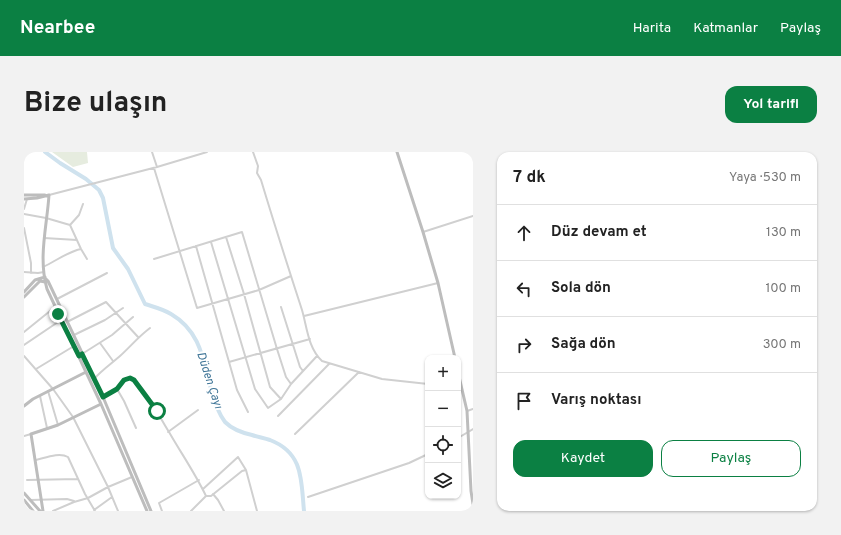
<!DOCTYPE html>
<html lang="tr">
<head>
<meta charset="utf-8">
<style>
  :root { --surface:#fff; --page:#f2f2f2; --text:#222; --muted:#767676; --line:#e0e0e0; --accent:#0b8043 }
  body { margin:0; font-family:Overpass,sans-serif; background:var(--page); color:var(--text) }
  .controls { position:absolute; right:12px; bottom:12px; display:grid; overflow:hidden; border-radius:8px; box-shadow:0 1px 3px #0004 }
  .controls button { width:36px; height:36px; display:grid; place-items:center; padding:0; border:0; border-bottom:1px solid var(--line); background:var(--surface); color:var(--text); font:20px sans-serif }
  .stop { position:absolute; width:12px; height:12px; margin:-9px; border:3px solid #0b8043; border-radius:50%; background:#fff }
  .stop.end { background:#0b8043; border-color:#fff; box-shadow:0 1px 4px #0008 }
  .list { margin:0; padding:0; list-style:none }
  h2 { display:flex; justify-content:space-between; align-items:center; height:52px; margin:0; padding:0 16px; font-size:17px }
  h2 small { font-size:13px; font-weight:400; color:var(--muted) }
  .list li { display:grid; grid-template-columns:26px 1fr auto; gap:12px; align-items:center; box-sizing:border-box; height:56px; padding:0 16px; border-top:1px solid var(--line) }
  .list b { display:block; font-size:15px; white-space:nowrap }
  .list em { font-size:13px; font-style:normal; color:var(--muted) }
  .actions { display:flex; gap:8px; padding:12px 16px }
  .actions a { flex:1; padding:9px 0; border:1px solid var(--accent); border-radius:12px; text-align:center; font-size:14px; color:var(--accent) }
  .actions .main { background:var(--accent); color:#fff }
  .icon { flex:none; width:22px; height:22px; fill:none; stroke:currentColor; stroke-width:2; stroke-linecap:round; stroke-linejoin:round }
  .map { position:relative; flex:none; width:449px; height:359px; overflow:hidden; border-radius:12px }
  header { display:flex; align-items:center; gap:24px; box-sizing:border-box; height:56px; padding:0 20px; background:var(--accent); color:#fff }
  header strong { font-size:19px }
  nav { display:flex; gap:22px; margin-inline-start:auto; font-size:14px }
  .intro { display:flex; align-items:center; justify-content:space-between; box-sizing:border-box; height:96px; padding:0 24px }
  h1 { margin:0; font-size:28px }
  .button { padding:10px 18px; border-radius:12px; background:var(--accent); color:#fff; font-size:14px; font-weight:700 }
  main { display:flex; gap:24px; padding:0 24px }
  aside { flex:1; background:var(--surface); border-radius:12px; box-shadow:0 1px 3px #0004 }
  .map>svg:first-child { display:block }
</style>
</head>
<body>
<header>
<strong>Nearbee</strong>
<nav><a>Harita</a><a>Katmanlar</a><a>Paylaş</a></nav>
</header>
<div class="intro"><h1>Bize ulaşın</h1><a class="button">Yol tarifi</a></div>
<main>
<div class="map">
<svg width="449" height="359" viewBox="0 0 449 359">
  <rect width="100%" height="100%" fill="#fff"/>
  <path fill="#e6ecdf" d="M28,0H63L64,11L49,15Z"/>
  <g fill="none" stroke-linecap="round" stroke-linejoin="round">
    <path stroke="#cfe2ee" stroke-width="4" d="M21,0L36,11L62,27L75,38L79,46L89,96L104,117L121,152C130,155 139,157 147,162C176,179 179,206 187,237C190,248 194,261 201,270C208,277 219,281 228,283C234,285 240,286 246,288C280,301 277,329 280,359"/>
    <path stroke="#d0d0d0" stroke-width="2" d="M128,0L133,15L183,0
      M229,0L234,14L233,21L237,28C250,71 264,115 278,158C283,175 284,196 298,209L358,227L404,232
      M130,16L173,156L235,138L267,124
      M25,43L133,15
      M0,57L3,47
      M0,62L22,66L46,73L55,63L59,52
      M46,73L57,97L63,107
      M0,76L7,111V121
      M399,80L449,64
      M202,85L220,142L246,235L257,247
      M20,86L53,88
      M187,90L231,237L244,256L257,247L267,232L293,204
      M172,94L213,238L224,260
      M130,107L218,80L253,197L262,225L267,232
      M19,115C32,109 43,100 57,97
      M0,120L14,121L20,120
      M33,147L83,121
      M257,155L276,215L279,219
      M280,164L414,131
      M43,170L82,150L114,185
      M0,180L31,155
      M50,183L81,168L99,156
      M76,191L89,209
      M0,193L37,168
      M58,202L88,183L109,165
      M0,204L29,237L49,265L84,335L94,359
      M205,210L286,187
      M12,217L50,194
      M70,227C78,218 87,212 96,204C107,194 114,185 126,176
      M93,237L100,249L112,276
      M24,239L34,273
      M16,244L23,276
      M79,245L93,237L103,226C106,226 108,226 111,229C126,243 134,263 145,280C157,301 171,321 182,344L167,359
      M443,259L449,257
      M254,264L305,212
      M144,280L174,258
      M271,282L335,220
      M0,284L7,282
      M434,286L449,277
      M12,308C21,306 35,300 44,305L61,342L71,359
      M3,328L54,327
      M179,337L214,305L222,318L233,359
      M189,342L194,348L200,359
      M182,344H187L218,319L222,318
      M284,345L385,311L404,302
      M6,348L43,347L50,349
      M70,358L88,345
      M29,359L50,350L64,346L84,335L108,325
      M138,359L135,351L175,328"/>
    <path stroke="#bdbdbd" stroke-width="3" d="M373,0L399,80L414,131L431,206
      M0,43H21
      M25,43C23,74 14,106 23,137L77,252L123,359
      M0,47L13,46L25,43
      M21,126L24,129L79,245L127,359
      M0,140L11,128L21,125
      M0,145L16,129L21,130
      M434,220L443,259L447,339L449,352
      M0,254L9,247L62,220
      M0,341L16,359
      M0,348L9,359
      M19,359L7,282L34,273L77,252"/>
  </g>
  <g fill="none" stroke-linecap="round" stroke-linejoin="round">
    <path stroke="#0b8043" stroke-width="5" d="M34,162L55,204L58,202L79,245L93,237L100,228L106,226L110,228L133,259"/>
  </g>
  <g text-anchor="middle" stroke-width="4" stroke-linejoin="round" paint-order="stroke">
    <g font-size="12" font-style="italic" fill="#3f7597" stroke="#fff">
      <text transform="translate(186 228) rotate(72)" y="4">Düden Çayı</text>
    </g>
  </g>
</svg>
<div class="controls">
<button>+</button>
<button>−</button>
<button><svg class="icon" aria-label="locate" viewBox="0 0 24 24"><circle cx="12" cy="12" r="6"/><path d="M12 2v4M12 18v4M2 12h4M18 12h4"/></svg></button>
<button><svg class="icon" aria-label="layers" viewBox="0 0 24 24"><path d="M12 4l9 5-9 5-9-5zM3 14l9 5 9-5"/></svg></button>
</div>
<div class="stop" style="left:133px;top:259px"></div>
<div class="stop end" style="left:34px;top:162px"></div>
</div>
<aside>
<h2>7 dk<small>Yaya · 530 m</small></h2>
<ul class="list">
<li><svg class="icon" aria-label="ahead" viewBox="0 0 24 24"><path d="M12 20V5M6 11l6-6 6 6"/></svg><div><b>Düz devam et</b></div><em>130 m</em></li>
<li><svg class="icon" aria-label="left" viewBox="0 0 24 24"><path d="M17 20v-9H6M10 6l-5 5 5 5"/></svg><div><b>Sola dön</b></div><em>100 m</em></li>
<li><svg class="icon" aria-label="right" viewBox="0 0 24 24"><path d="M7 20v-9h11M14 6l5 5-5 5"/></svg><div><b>Sağa dön</b></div><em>300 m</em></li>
<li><svg class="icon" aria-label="arrive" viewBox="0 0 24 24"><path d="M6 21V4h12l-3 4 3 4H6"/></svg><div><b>Varış noktası</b></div></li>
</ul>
<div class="actions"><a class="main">Kaydet</a><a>Paylaş</a></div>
</aside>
</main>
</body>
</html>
